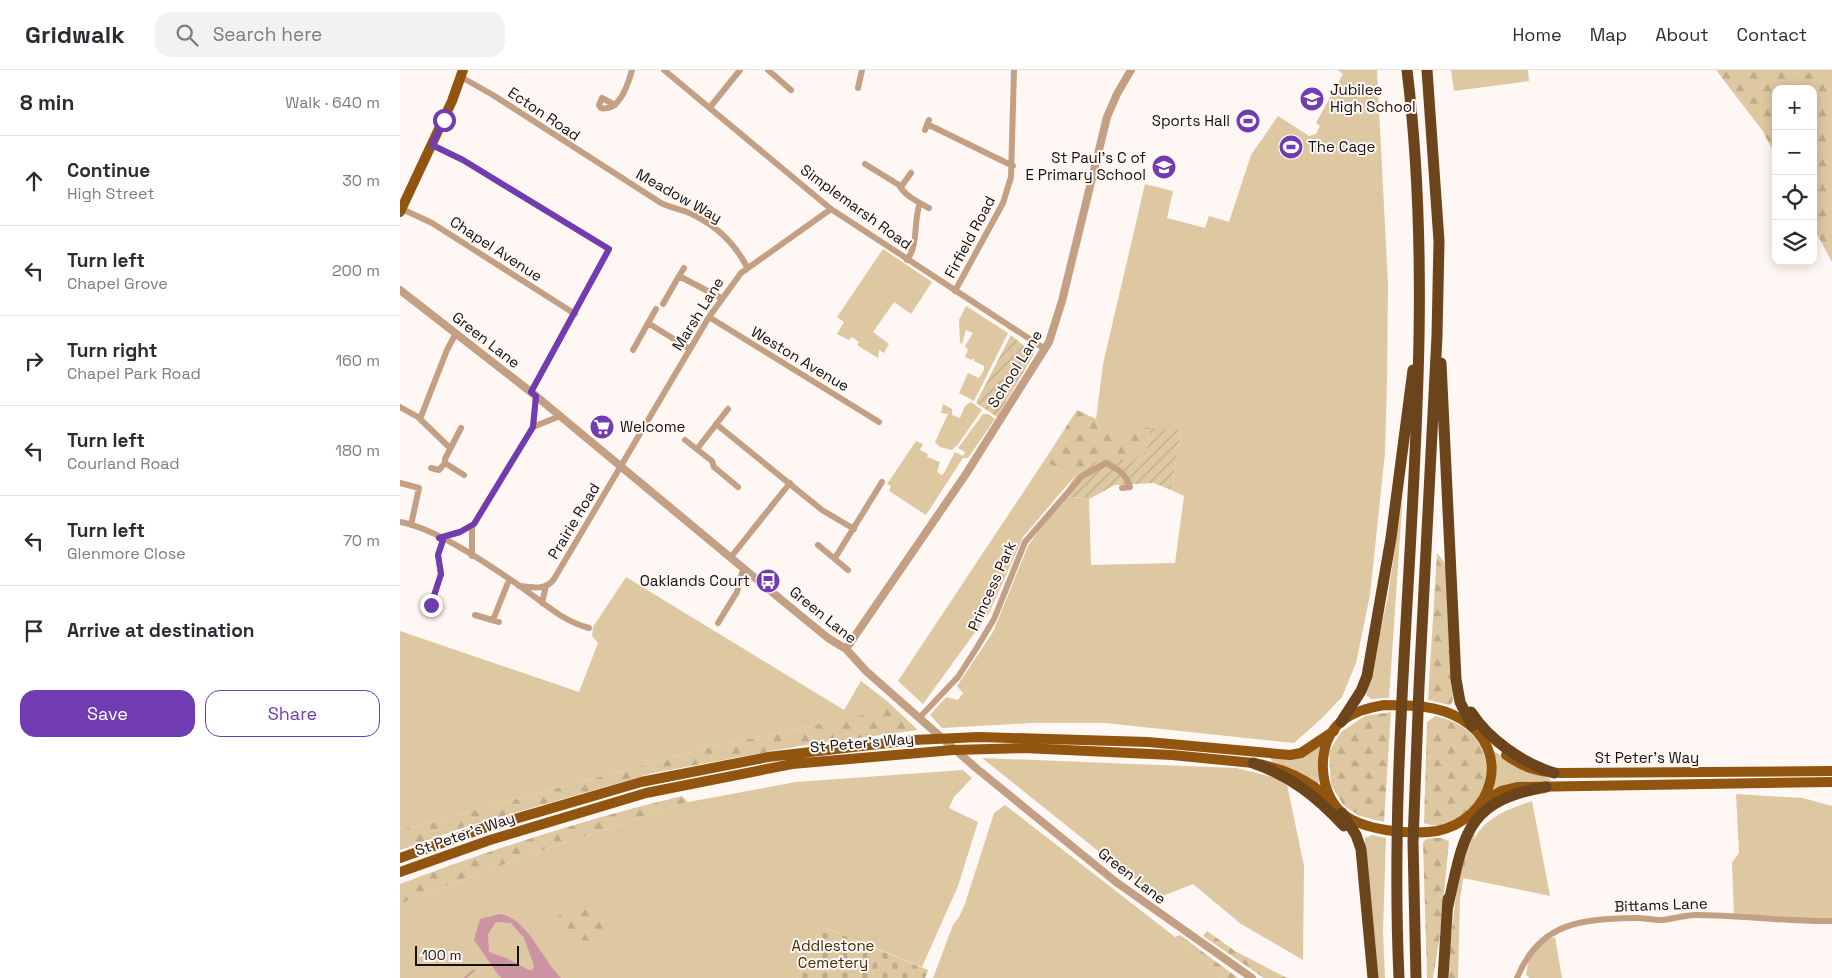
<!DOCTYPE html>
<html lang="en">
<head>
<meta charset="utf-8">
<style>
  :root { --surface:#fff; --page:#f2f2f3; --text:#2b2b33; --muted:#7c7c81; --line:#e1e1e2; --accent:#713bb2 }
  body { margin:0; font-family:"Space Grotesk",sans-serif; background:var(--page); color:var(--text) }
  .controls { position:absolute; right:15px; top:15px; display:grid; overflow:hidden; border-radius:10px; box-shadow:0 2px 12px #0003 }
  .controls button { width:45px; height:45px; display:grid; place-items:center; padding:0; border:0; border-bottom:1px solid var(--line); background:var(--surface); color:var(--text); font:25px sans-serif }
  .scale { position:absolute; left:15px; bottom:12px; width:104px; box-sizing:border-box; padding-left:5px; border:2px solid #14110f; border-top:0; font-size:14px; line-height:18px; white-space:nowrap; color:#14110f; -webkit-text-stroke:4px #fff7f4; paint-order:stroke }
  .stop { position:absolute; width:15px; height:15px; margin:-11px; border:4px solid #713bb2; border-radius:50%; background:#fff }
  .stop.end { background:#713bb2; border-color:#fff; box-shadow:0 1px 5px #0008 }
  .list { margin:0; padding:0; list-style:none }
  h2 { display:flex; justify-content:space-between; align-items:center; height:65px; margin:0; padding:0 20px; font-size:21px }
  h2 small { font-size:16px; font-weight:400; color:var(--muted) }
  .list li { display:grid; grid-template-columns:32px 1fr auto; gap:15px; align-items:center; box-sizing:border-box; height:90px; padding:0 20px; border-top:1px solid var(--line) }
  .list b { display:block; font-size:19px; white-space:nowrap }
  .list p { margin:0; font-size:16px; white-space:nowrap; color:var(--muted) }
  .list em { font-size:16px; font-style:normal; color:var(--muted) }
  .actions { display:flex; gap:10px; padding:15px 20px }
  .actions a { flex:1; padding:11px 0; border:1px solid var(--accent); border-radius:15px; text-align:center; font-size:18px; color:var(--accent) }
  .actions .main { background:var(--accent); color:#fff }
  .icon { flex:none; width:28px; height:28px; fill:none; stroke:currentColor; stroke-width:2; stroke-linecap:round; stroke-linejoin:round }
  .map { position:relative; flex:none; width:1432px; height:908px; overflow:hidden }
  header { display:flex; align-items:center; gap:30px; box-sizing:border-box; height:70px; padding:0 25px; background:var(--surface); border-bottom:1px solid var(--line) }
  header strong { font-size:24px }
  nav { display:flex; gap:28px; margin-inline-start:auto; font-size:18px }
  .search { width:350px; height:45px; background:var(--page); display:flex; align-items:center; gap:12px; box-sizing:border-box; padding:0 18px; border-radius:15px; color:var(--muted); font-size:19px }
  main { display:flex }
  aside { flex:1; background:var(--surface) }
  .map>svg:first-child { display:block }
</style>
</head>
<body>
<header>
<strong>Gridwalk</strong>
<div class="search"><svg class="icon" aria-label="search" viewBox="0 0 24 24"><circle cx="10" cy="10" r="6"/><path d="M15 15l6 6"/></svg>Search here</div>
<nav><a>Home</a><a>Map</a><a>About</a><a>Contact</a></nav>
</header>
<main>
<aside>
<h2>8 min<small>Walk · 640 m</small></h2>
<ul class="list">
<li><svg class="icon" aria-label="ahead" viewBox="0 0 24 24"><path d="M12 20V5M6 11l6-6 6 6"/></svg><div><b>Continue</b><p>High Street</p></div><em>30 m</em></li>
<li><svg class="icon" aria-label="left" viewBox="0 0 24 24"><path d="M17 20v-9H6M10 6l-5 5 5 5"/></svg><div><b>Turn left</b><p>Chapel Grove</p></div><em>200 m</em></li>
<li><svg class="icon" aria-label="right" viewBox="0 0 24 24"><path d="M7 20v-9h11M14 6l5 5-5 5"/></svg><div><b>Turn right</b><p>Chapel Park Road</p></div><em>160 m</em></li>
<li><svg class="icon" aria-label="left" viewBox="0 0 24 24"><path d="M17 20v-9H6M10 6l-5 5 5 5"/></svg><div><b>Turn left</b><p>Courland Road</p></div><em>180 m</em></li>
<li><svg class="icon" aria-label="left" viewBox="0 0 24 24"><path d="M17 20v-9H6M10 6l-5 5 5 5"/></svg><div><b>Turn left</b><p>Glenmore Close</p></div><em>70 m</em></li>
<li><svg class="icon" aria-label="arrive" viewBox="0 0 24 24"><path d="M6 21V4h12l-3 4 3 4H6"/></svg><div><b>Arrive at destination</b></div></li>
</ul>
<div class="actions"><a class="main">Save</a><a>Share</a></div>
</aside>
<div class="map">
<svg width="1432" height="908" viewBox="0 0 1432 908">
  <defs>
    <pattern id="forest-firs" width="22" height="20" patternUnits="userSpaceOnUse" patternTransform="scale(1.25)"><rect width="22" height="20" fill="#dec8a1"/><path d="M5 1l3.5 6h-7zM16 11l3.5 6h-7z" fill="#beab89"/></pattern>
    <pattern id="cemetery-stones" width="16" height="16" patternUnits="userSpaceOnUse" patternTransform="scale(1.25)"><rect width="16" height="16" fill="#dec8a1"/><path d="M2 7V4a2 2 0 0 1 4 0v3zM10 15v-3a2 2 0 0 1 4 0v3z" fill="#beab89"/></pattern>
    <pattern id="garden-furrows" width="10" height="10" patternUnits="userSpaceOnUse" patternTransform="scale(1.25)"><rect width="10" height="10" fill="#dec8a1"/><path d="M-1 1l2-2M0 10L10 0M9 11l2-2" fill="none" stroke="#beab89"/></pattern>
  </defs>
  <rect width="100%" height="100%" fill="#fff7f4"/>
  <path fill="#dec8a1" d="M938,0H977L988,214L987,311L985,383L970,525L956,593L942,627L921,649L894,673L705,653H632L542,658L530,645L546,627L558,630L563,623L557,616L593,562L628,476L663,426L689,429L691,495L775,493L784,426L771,420L781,360H700L696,349L703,294L745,114L773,121L767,148L805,158L809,146L829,152L851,85L878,46L909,66L916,64L920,56L916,53L943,4Z
    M1051,0H1128L1129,11L1054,21Z
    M483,179L532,212L511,244L494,232L473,262L489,274L484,283L479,280L478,288L457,275L459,272L452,267L449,270L437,264L444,252L437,247Z
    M566,236L608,263L574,331L559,323L568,303L579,308L584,300V296L574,291V288L571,290L565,287L568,280L565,276L573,263L566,260L562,274L560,273L559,250Z
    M571,332L582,340L559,373L552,380L540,377L535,372L548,344L541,343L543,334L552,339V345L560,348L565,336Z
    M583,344H588L595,349L568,388H563L526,445L489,421L491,416L487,414L516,371L523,374L520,380L528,384L527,387L540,392L537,402L542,405L544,403L555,382L563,386L565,382L558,378Z
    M644,391L674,407L623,467L589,543L523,634L498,611Z
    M1003,422L989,628L972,629L967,626V621L988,526Z
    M226,507L444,640L461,611L487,631L481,641L311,677L0,760V561L179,622L198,573L192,566L193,557Z
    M922,673L918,691L919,715L903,704L872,691L870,687Z
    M1093,680L1115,697L1150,708V712L1091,722Z
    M582,688L836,698L886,710L904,796L903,890L841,854L793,814L760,827L707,788Z
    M563,700L572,708L554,727L549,738L578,752L558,816L522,897L421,856L397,908H0V834L128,785L288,732L396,712Z
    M1336,724L1403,728L1432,736V851L1334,845L1332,792L1339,783Z
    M1132,731L1150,826L1063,808C1071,758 1085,747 1132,731Z
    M605,735L815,898L821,908H533L553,855L559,847L565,834L594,743Z
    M972,765L986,768L983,861L985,908H978L965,776V768Z
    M1155,867L1162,908H1130L1126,905L1128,893L1139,873Z"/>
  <path fill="url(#forest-firs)" d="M1316,0H1432V192L1413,157V19H1376V86L1362,60Z
    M677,340L696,349L700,360L750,358L745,391L717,390L687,395L674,407L644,391Z
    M1037,483L1049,498L1054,625L1052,633L1049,635L1028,630Z
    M487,631L518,660L399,676L253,703L65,757L0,780V760L311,677L480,641Z
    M991,642L984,752L960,746L944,736L931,715L929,682L941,662L965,646Z
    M1035,646C1126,666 1079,774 1024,753L1027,652Z
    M282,726L288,732L128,785L0,834V814C93,779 186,749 282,726Z
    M1071,765H1075L1066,791L1060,829L1058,908H1049L1050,876L1057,817Z
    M1032,768H1042L1049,771L1040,866L1033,908H1027L1023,773L1026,769Z
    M198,834L207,836L201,870C186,874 164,867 155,853L160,843L183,841Z
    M807,861L835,881L887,908H864L803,866Z
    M780,865L838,908H821L815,898L775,867Z"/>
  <path fill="url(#cemetery-stones)" d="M421,856L528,900L525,908H397Z"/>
  <path fill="url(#garden-furrows)" d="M611,265L634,284L597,347L576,333Z
    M750,358L781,360L771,420L754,413L715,415L689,429L663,426C669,416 676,401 687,395C701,387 729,390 745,391Z"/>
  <path fill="#cc94a3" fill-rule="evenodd" d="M100,844C127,848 142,889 161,908H102L99,906L74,870L80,849ZM96,852L111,853L124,868L134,896L132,900H129L106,888L89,882L88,864Z"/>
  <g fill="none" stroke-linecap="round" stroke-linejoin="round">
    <path stroke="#cc94a3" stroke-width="2" d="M65,908L74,900"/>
    <path stroke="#c3a083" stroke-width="6" d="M264,0L431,139L645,279
      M368,0L391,20
      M61,7L93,25L261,133C269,137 278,139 287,142C313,153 334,172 347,197
      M458,18L462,0
      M215,35L202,28L199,35L201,38C219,42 228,15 232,0
      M311,36L340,0
      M527,54L613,96
      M525,60L529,50
      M32,75L63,90L209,179L131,322
      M465,94L499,115C505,126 518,132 529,138
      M501,117L511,103
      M2,139L32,153L175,244
      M507,190C519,174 513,151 520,133
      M279,206L284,198
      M555,221L603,133L611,107L614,0
      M263,234L279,206L321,228
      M309,247L479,352
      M248,253L290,279
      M233,280L256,239
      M0,337L18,347L49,377
      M20,349L47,280L56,263
      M316,354L422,440L454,459
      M133,357L160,346
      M61,358L45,389V393L64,405
      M285,370L312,391L314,397L338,417
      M297,379L328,339
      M31,398L39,400L45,393
      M0,413L19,418L11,455
      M0,452C36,458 94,498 124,519C146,535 163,551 189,558
      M72,456V486
      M39,468L60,462L74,454L133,357L136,326
      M418,475L448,500
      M331,487L390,413
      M435,488L482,412
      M119,516C131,517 146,521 154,509L309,247L341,203L431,139
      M23,533L31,535
      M142,533L146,516
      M29,541L41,504L38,485L43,470
      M75,545L99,552
      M93,550L109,510
      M318,553L337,522L342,503L346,500
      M519,648L558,607L576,579L594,549L625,472L682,406L706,393C719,400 725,403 730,417L722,418
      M1117,908C1140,852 1181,849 1235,848C1244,848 1253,850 1262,850C1273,849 1284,845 1296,845C1341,845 1387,852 1432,851"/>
    <path stroke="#c3a083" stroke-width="8" d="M0,220L136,326L384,532L428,568L446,579L466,601L576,698L716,812L852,908
      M446,579L566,404L649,272L662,231L707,47L717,24L731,0"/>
    <path stroke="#915510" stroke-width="10" d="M0,142L52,31L63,0
      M984,635C1010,635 1038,635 1061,649C1114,680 1093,750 1037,761C1011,765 963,761 942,743C918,722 915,672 942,651C955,641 968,638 984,635Z
      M1106,685C1124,698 1139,702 1160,703L1432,701
      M1084,732L1101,721L1117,717L1432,712
      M0,788L84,758L241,712L368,687L513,670L579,667L748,672L890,685L901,683L934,661
      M0,802L90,770L246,723L392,694L553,680L624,678L772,685L853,693C884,698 907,709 931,730"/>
    <path stroke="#6c441c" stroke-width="11" d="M1041,293L1056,609L1060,632L1072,656
      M1071,642C1089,670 1123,693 1154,703
      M941,652L961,621L967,606L991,468L1013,300
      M853,693C891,706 917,727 944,756
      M942,743L956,765L961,779L973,908
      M1048,836C1064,765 1065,731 1146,717
      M999,908C985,605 1044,302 1007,0
      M1016,908L1013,772L1019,617L1037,266L1039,171L1027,0
      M1043,908L1048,829"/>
  </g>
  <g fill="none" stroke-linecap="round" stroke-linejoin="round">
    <path stroke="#713bb2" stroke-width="6" d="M31,535L41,504L38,485L43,470L39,468L60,462L74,454L133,357L136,326L131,322L209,179L63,90L32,75L44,50"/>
  </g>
  <defs>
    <symbol id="school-disc" viewBox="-11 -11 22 22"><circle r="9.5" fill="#713bb2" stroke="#fff7f4"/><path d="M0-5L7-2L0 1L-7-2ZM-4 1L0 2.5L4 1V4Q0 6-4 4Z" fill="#fff"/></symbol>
    <symbol id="stadium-disc" viewBox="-11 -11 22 22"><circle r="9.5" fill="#713bb2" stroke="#fff7f4"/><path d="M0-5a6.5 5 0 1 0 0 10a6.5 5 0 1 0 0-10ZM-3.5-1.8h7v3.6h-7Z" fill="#fff"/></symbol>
    <symbol id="supermarket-disc" viewBox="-11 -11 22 22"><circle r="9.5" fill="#713bb2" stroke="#fff7f4"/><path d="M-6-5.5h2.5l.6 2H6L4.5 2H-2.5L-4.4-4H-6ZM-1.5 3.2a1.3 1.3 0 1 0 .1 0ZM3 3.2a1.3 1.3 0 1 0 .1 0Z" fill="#fff"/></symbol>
    <symbol id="bus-disc" viewBox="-11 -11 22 22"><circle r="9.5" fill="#713bb2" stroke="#fff7f4"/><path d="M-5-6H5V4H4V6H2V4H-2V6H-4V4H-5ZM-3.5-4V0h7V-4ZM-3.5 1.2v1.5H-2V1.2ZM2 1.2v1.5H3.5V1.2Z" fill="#fff"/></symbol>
  </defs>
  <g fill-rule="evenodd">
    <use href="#school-disc" x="898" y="15" width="28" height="28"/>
    <use href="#stadium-disc" x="834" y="37" width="28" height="28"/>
    <use href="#stadium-disc" x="877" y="63" width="28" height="28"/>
    <use href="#school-disc" x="750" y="83" width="28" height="28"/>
    <use href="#supermarket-disc" x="188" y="343" width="28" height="28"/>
    <use href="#bus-disc" x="354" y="497" width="28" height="28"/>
  </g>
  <g text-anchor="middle" stroke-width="4" stroke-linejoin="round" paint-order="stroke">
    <g font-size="15" fill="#14110f" stroke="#fff7f4" text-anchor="start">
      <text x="930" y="25">Jubilee<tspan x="930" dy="17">High School</tspan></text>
      <text x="830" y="56" text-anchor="end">Sports Hall</text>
      <text x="908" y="82">The Cage</text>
      <text x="746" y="93" text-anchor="end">St Paul's C of<tspan x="746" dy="17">E Primary School</tspan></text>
      <text x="220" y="362">Welcome</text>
      <text x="350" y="516" text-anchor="end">Oaklands Court</text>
    </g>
    <g font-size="15" fill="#14110f" stroke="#fff7f4">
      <text transform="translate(144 44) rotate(34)" y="5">Ecton Road</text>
      <text transform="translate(279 126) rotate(29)" y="5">Meadow Way</text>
      <text transform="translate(456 137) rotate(36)" y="5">Simplemarsh Road</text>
      <text transform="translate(570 167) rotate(-62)" y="5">Firfield Road</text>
      <text transform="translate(96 179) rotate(33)" y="5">Chapel Avenue</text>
      <text transform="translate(298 244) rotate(-58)" y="5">Marsh Lane</text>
      <text transform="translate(86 270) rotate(38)" y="5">Green Lane</text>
      <text transform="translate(400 289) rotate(31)" y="5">Weston Avenue</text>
      <text transform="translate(615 299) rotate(-58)" y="5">School Lane</text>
      <text transform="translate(174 451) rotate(-59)" y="5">Prairie Road</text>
      <text transform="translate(592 516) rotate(-66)" y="5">Princess Park</text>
      <text transform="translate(423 545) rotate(39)" y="5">Green Lane</text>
      <text transform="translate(462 673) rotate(-5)" y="5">St Peter's Way</text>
      <text x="1247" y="693">St Peter's Way</text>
      <text transform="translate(65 764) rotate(-19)" y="5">St Peter's Way</text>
      <text transform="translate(732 806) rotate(38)" y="5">Green Lane</text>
      <text transform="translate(1261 835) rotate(-2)" y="5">Bittams Lane</text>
    </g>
    <g font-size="15" fill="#402d05" stroke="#fff7f4">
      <text x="433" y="881">Addlestone<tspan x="433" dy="17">Cemetery</tspan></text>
    </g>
  </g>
</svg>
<div class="controls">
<button>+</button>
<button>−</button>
<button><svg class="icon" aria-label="locate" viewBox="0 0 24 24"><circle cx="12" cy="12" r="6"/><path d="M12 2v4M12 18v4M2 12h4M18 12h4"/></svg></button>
<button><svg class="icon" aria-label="layers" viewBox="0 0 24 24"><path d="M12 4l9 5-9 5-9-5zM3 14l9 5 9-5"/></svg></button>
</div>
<div class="scale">100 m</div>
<div class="stop" style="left:44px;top:50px"></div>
<div class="stop end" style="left:31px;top:535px"></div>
</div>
</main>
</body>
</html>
